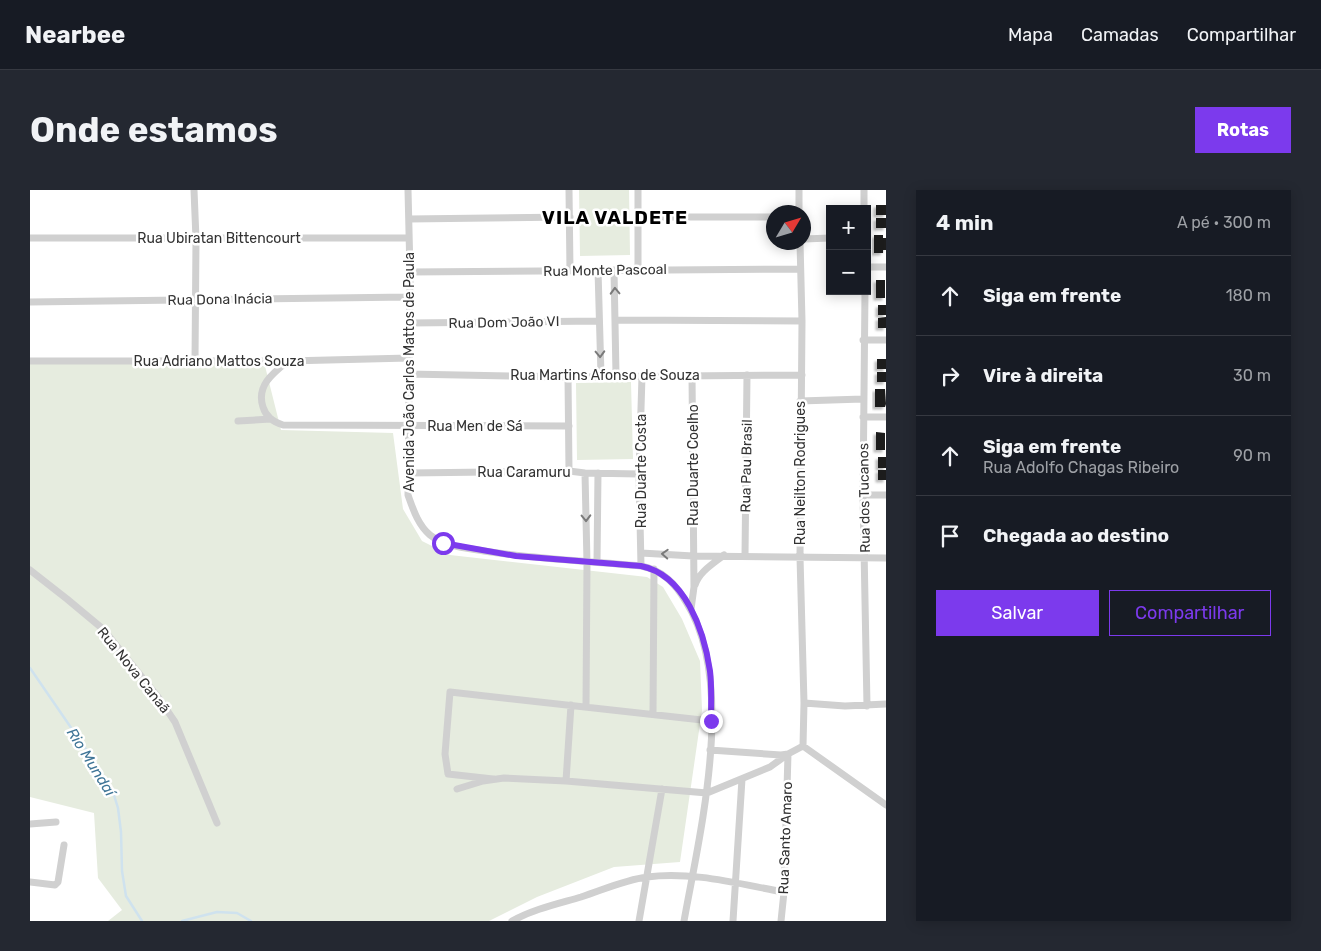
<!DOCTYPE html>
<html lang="pt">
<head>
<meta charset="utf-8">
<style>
  :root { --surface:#171b24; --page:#242831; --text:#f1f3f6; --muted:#9ea1a6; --line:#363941; --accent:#7c3aed }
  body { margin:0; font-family:Rubik,sans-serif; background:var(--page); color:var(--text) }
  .controls { position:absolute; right:15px; top:15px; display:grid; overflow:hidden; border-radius:0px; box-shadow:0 2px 12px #0003 }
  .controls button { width:45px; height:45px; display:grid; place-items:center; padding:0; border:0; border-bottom:1px solid var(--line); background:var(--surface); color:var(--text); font:25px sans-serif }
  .compass { position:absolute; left:736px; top:15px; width:45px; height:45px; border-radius:50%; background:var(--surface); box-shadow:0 2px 12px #0003; rotate:52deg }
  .stop { position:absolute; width:15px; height:15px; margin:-11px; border:4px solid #7c3aed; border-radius:50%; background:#fff }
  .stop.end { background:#7c3aed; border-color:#fff; box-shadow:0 1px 5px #0008 }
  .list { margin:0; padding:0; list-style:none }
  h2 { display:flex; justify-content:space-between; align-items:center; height:65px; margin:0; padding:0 20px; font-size:21px }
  h2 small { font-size:16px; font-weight:400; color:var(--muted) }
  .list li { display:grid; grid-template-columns:32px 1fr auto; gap:15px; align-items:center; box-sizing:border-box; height:80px; padding:0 20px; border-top:1px solid var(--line) }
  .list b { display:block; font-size:19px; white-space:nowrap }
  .list p { margin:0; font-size:16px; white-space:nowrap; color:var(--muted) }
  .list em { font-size:16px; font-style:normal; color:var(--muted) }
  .actions { display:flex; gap:10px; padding:15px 20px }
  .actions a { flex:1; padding:11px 0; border:1px solid var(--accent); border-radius:0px; text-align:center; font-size:18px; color:var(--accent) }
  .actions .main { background:var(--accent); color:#fff }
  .icon { flex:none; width:28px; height:28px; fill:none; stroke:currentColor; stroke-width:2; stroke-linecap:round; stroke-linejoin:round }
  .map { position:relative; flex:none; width:856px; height:731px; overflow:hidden; border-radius:0px }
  header { display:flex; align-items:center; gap:30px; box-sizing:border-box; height:70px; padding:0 25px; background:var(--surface); border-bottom:1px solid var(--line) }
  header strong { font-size:24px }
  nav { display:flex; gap:28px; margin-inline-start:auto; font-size:18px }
  .intro { display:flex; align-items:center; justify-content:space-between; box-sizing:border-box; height:120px; padding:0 30px }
  h1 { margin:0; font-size:35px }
  .button { padding:12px 22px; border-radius:0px; background:var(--accent); color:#fff; font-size:18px; font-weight:700 }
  main { display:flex; gap:30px; padding:0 30px }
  aside { flex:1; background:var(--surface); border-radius:0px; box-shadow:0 2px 12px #0003 }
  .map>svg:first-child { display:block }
</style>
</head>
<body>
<header>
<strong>Nearbee</strong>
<nav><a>Mapa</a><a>Camadas</a><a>Compartilhar</a></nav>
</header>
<div class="intro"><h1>Onde estamos</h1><a class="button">Rotas</a></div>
<main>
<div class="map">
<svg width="856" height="731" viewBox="0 0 856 731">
  <defs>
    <filter id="shadow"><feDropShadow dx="-2.5" dy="2.5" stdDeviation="1" flood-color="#0004"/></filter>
  </defs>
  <rect width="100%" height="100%" fill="#fff"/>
  <path fill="#e6ecdf" d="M549,0H599L600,65L550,66Z
    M0,170L235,176L251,240L363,243L373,319L392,351L420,365L617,387L633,397L652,429L670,471L672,520L650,672L584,677L507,707L459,731H78L92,720L68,688L64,623L0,607Z
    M601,192L603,269L547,270L546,193Z"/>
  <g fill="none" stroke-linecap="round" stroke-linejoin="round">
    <path stroke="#cfe2ee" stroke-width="2.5" d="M0,478L66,574L83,602L88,618L91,642L92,681L96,706L112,731
      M152,731L187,722L207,723L221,731"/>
  </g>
  <path fill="#1a1a1a" filter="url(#shadow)" d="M846,15H856V25H846Z
    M846,28H856V38H846Z
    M844,45H853V48H856V60H853V63H844Z
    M846,90H855V108H846Z
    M848,115H856V125H848Z
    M856,127V138H848V128Z
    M847,169H856V179H847Z
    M847,182H856V192H847Z
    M845,199H855L856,214L855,217H845Z
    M846,242L855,243V260H846Z
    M848,267H856V278H848Z
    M848,280H856V290H848Z"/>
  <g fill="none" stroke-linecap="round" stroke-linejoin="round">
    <path stroke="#d0d0d0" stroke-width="7" d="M164,0L166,49L165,171
      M378,0L380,82L378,305C383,319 388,335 400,345C415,357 436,358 454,361C506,369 558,371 611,376C632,380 645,393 656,412C707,493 670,642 654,731
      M539,0L540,81
      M769,0V22
      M834,0V19
      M608,27H744
      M379,29L540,27
      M0,48H378
      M774,49L800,48
      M770,52L772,131L770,367L774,513
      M837,77H856
      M608,79V0
      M568,80L571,185
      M584,80L586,185
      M380,82L770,79
      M835,101L833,305L837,516
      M0,112L379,107
      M586,130L772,131
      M379,133L569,131
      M833,150H856
      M0,171H258L379,168
      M258,171C243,183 226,196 233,217C236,227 243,232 253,235L539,236
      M378,184L538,187L772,185
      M538,187L539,281
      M770,211L833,209
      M833,227H856
      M208,231L241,229
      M379,283L539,281L555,283L609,284
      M555,283L557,373L556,516
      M833,305H856
      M611,363L663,366L856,368
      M715,366L717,185
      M567,372L568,283
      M611,376L609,284L612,186
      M0,380L37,409L73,439L128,507L145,532L187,633
      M665,395C670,381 683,374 694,365
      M661,419L664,397L662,185
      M623,524L624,379
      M773,556L856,615
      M680,560L751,565L758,564L773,556L774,513L815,516L856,514
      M463,589L418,584L415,564L420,502L681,531
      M536,591L541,515
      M427,599L453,591L474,588L536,591L677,603L740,577L758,564
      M0,634L26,632
      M0,692L25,695L28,692L34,655
      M482,731C504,719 527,714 551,707C573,700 594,690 617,687C662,681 709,694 754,702
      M609,731L632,599
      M703,731L712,589
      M751,731L754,702L758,564"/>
  </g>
  <defs><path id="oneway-chevron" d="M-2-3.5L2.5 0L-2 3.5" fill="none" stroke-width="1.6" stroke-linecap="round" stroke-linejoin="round" transform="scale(1.25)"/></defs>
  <g stroke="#7a7a7a">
    <use href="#oneway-chevron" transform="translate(585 101) rotate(-92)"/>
    <use href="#oneway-chevron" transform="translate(570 164) rotate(88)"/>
    <use href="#oneway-chevron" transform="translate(556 328) rotate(89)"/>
    <use href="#oneway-chevron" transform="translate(635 364) rotate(-177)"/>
  </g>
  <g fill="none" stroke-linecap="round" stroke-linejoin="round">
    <path stroke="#7c3aed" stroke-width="6" d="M413,353L486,366L611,376C655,385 674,440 680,481C682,497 681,514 681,531"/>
  </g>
  <g text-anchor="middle" stroke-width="5" stroke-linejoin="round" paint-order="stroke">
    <g font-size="14" fill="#333" stroke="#fff">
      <text x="189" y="53">Rua Ubiratan Bittencourt</text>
      <text transform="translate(575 80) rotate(-1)" y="5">Rua Monte Pascoal</text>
      <text transform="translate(190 109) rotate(-1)" y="5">Rua Dona Inácia</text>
      <text transform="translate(474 132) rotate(-1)" y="5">Rua Dom João VI</text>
      <text x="189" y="176">Rua Adriano Mattos Souza</text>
      <text transform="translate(379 182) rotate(-90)" y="5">Avenida João Carlos Mattos de Paula</text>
      <text x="575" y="190">Rua Martins Afonso de Souza</text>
      <text x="445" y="241">Rua Men de Sá</text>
      <text transform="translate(663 275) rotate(-90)" y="5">Rua Duarte Coelho</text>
      <text transform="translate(716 276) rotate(-89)" y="5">Rua Pau Brasil</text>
      <text transform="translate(611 281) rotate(-90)" y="5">Rua Duarte Costa</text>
      <text x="494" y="287">Rua Caramuru</text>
      <text transform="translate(770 283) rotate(-90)" y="5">Rua Neilton Rodrigues</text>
      <text transform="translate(834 308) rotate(-91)" y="5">Rua dos Tucanos</text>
      <text transform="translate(104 480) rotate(51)" y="5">Rua Nova Canaã</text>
      <text transform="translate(755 648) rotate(-88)" y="5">Rua Santo Amaro</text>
    </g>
    <g font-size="15" font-style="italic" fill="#3f7597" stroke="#fff">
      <text transform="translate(61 572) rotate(58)" y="5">Rio Mundaí</text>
    </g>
    <g font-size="19" font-weight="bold" letter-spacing="1" fill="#000" stroke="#fff">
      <text x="585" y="34">VILA VALDETE</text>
    </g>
  </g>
</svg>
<div class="controls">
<button>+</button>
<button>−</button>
</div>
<svg class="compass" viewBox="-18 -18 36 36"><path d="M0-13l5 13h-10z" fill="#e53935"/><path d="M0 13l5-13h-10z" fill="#9ea1a6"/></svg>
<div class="stop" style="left:413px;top:353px"></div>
<div class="stop end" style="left:681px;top:531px"></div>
</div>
<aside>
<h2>4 min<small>A pé · 300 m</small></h2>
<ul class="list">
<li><svg class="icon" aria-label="ahead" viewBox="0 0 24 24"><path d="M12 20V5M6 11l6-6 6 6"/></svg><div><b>Siga em frente</b></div><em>180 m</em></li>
<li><svg class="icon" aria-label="right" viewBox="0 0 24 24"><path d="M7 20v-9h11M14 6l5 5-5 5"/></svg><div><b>Vire à direita</b></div><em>30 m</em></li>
<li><svg class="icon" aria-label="ahead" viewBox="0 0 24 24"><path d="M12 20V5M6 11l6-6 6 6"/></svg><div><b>Siga em frente</b><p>Rua Adolfo Chagas Ribeiro</p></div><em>90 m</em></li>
<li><svg class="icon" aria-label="arrive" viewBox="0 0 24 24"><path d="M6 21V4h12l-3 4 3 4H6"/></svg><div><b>Chegada ao destino</b></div></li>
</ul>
<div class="actions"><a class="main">Salvar</a><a>Compartilhar</a></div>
</aside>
</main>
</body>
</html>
